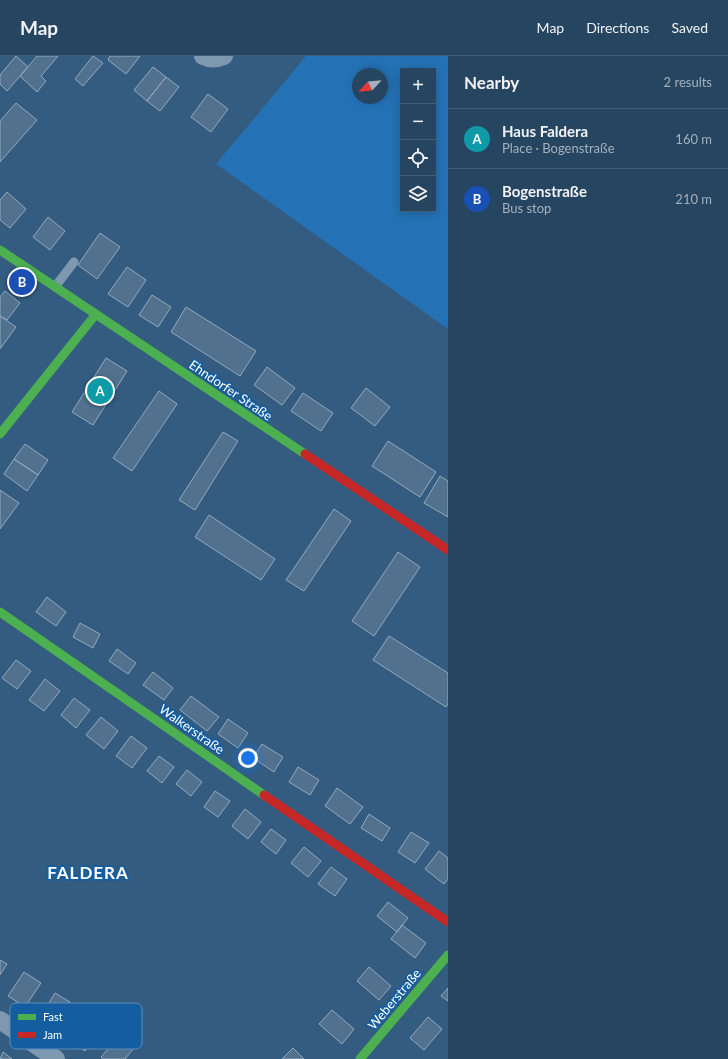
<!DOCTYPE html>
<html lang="en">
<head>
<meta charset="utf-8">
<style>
  :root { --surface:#264560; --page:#2e4c66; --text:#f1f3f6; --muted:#a4b1bd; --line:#425d75; --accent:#95b2f1 }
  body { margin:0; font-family:Lato,sans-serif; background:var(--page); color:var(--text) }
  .controls { position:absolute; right:12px; top:12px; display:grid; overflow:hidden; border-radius:0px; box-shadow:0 2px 10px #0003 }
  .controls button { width:36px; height:36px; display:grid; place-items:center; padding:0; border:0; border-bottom:1px solid var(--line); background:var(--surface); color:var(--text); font:20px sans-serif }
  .compass { position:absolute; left:352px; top:12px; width:36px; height:36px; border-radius:50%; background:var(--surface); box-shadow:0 2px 10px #0003; rotate:244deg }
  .you { position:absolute; left:248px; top:702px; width:14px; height:14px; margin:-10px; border:3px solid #fff; border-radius:50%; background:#1a73e8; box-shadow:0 0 0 6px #1a73e833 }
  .badge { display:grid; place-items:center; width:26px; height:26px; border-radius:50%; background:var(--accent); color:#fff; font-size:13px; font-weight:700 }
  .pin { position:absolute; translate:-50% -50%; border:2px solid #fff; box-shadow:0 1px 4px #0006 }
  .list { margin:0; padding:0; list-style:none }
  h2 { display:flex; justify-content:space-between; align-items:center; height:52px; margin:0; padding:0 16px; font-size:17px }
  h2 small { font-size:13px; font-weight:400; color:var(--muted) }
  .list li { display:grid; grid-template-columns:26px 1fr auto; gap:12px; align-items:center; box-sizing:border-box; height:60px; padding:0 16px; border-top:1px solid var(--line) }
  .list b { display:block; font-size:15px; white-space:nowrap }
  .list p { margin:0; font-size:13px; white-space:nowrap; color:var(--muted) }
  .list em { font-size:13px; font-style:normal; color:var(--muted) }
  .icon { flex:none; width:22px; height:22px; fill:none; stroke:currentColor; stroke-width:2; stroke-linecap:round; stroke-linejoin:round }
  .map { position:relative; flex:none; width:448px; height:1003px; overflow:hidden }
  header { display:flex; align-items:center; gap:24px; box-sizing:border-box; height:56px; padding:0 20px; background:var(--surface); border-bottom:1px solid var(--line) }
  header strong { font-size:19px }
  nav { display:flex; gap:22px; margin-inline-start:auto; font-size:14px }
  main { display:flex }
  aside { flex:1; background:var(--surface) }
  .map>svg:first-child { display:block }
</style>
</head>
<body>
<header>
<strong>Map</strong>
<nav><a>Map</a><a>Directions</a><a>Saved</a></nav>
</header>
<main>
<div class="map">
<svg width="448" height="1003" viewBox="0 0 448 1003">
  <rect width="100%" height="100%" fill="#335c80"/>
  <path fill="#2472b5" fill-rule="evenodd" d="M306,0H448V273L216,108ZM403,15H433V153H403ZM358,18H382V42H358Z"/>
  <path fill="#51718e" stroke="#93aabe" d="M16,0L28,11L7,35L0,28V19Z
    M37,0H58L41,20L46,25L37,36L20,20Z
    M93,0L103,7L83,30L75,23Z
    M110,0H140L126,18L108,4Z
    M153,11L166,21L147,45L134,34Z
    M166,21L179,31L160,55L147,45Z
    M208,38L228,53L211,76L191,61Z
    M16,47L37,64L0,106V65Z
    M7,136L26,153L10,172L0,164V144Z
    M48,161L65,175L50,194L33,181Z
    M100,177L120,191L97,223L78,209Z
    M127,211L146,224L128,251L108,238Z
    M5,235L20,247L7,264L0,260V241Z
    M152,239L171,251L158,271L139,259Z
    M186,251L256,295L240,320L171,276Z
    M0,260L16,271L0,293Z
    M106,302L127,315L93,369L72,356Z
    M267,311L295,332L282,349L254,329Z
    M366,332L390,351L375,370L351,352Z
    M159,335L177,348L132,415L113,402Z
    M303,337L333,357L321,375L291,355Z
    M223,376L238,385L195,454L179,444Z
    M388,385L436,416L420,441L372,410Z
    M25,388L48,404L38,419L14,403Z
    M14,403L38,419L27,435L4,418Z
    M440,420L448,425V461L424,447Z
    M0,434L19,447L0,473Z
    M334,453L351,465L304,535L286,524Z
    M209,459L275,503L261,524L195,481Z
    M398,496L420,511L374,580L352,565Z
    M47,541L66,556L56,570L36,556Z
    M80,567L100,578L93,592L73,581Z
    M389,580L448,617V648L446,651L373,604Z
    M117,593L136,607L128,618L109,605Z
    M16,604L31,615L17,633L2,622Z
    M153,616L173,632L164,644L143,629Z
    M45,623L60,635L44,655L29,644Z
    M191,640L219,661L207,675L180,654Z
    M74,642L90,654L76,672L61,659Z
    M101,661L118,675L104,693L86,679Z
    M228,663L248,677L238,692L218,678Z
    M131,680L147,692L132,712L116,700Z
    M262,688L283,701L274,716L253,702Z
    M159,700L174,711L162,727L147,715Z
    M298,711L319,724L310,739L289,726Z
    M187,714L202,726L191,740L176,728Z
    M337,732L363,751L350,768L325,750Z
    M215,735L230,745L218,761L204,751Z
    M245,753L261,766L248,783L232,770Z
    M369,758L390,772L382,785L361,772Z
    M271,773L286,784L276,798L261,786Z
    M411,776L429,787L415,807L398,796Z
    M304,791L321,805L308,821L291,807Z
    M439,795L448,802V823L444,828L425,813Z
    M331,811L347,823L335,840L318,828Z
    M388,846L408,862L397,876L377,860Z
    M402,869L426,887L415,902L391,883Z
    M0,904L7,908L0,919Z
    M369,911L391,930L379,944L357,925Z
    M24,916L41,927L25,951L8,940Z
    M448,932V945L441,940Z
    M55,937L70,946L56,969L41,960Z
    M332,954L354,973L342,988L319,968Z
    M428,961L442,973L424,994L410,982Z
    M85,962L100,972L85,995L70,985Z
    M119,980L134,992L125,1003H103L101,1001Z
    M293,992L304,1003H282Z
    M3,996L12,1003H0Z"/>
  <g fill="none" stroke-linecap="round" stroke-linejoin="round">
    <path stroke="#7e98b0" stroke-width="9" d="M55,231L74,206"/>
    <path stroke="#7e98b0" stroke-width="18" d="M203,0C211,4 217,3 224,0
      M0,964L56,1003"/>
    <path stroke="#4caf50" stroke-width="9" d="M0,194L305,398
      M0,378L96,258
      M0,556L264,739
      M360,1003L448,899"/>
    <path stroke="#c62828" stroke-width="9" d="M305,398L448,494
      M264,739L448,866"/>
  </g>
  <g text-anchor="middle" stroke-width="3.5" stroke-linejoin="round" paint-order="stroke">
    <g font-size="13" fill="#fff" stroke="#135da0">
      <text transform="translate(231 334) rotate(34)" y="5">Ehndorfer Straße</text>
      <text transform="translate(192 673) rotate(35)" y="5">Walkerstraße</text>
      <text transform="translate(394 943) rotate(-50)" y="5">Weberstraße</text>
    </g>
    <g font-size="17" font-weight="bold" letter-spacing="1" fill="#fff" stroke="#135da0">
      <text x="88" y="823">FALDERA</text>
    </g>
  </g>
  <rect x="10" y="947" width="132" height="46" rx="6" fill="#135da0" stroke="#5a8ebc" stroke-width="1"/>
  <rect x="18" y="958" width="18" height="6" fill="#4caf50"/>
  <rect x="18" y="976" width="18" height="6" fill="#c62828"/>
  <g font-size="11" fill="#fff">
    <text x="43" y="965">Fast</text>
    <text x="43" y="983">Jam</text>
  </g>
</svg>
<div class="controls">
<button>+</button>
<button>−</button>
<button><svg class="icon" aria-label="locate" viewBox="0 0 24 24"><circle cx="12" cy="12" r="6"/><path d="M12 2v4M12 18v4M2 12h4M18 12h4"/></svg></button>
<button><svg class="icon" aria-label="layers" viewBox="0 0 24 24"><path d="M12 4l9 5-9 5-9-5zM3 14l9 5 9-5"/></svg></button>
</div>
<svg class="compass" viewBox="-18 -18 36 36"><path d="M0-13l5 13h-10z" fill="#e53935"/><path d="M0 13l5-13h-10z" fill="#a4b1bd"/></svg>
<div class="you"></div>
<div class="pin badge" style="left:100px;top:335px;background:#0f9aa8">A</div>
<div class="pin badge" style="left:22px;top:226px;background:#1a4fb4">B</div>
</div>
<aside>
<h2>Nearby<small>2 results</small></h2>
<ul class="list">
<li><span class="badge" style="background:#0f9aa8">A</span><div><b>Haus Faldera</b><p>Place · Bogenstraße</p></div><em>160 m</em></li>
<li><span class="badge" style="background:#1a4fb4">B</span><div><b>Bogenstraße</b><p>Bus stop</p></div><em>210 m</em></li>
</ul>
</aside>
</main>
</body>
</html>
